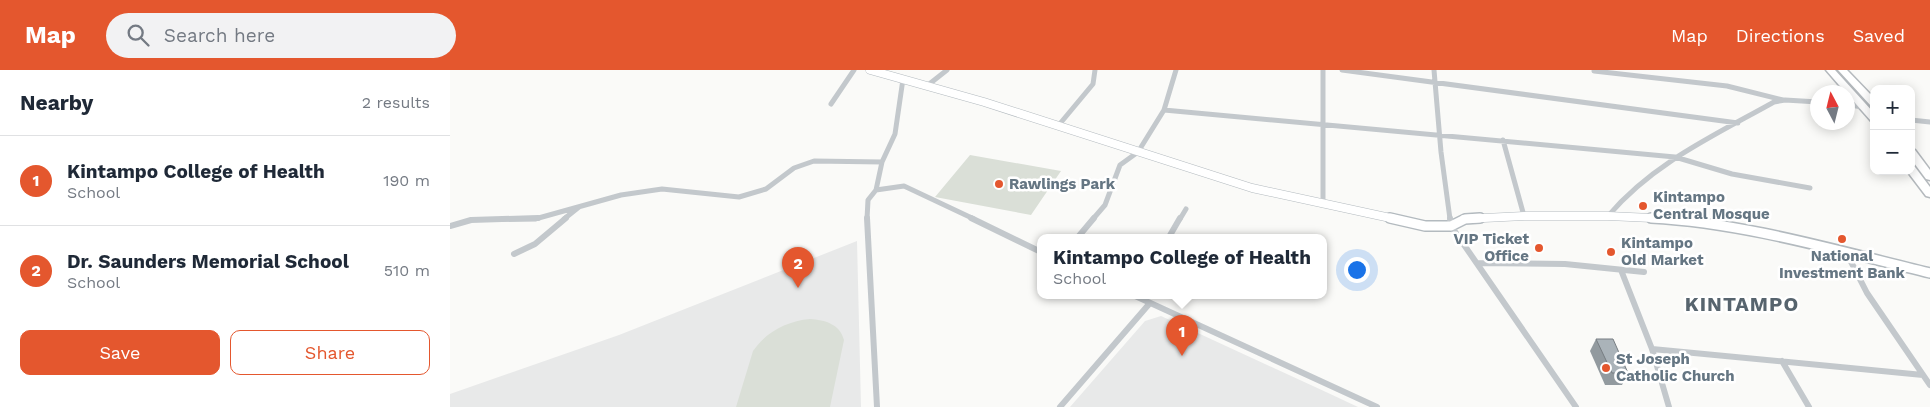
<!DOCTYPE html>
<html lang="en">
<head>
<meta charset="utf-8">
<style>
  :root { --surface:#fff; --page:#f2f2f3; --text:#1f2937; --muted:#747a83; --line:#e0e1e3; --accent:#e4572e }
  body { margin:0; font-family:"Work Sans",sans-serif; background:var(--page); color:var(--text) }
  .controls { position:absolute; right:15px; top:15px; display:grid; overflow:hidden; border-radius:10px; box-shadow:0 2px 12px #0003 }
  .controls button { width:45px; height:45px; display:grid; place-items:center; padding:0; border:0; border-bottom:1px solid var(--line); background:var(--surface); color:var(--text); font:25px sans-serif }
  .compass { position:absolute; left:1360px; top:15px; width:45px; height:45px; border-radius:50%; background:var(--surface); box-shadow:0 2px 12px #0003; rotate:353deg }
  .you { position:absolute; left:906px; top:199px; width:18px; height:18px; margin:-12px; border:4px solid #fff; border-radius:50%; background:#1a73e8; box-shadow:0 0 0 8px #1a73e833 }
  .badge { display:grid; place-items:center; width:32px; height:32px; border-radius:50%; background:var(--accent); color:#fff; font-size:16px; font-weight:700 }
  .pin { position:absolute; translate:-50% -41px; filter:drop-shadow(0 1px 2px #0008) }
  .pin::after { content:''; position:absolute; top:26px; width:18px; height:15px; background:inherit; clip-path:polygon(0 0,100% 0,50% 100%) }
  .popup { position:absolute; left:587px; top:164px; width:290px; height:65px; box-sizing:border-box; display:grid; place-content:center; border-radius:10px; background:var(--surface); filter:drop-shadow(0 1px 4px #0005); font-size:16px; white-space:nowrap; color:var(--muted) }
  .popup b { font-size:19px; color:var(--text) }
  .popup::after { content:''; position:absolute; left:50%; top:100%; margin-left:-10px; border:10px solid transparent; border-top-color:var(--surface) }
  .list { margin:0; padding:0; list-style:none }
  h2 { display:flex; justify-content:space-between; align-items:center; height:65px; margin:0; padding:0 20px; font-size:21px }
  h2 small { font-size:16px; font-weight:400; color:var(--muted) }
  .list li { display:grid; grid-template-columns:32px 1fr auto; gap:15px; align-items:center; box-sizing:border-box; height:90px; padding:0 20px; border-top:1px solid var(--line) }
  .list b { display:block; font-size:19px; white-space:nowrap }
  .list p { margin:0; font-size:16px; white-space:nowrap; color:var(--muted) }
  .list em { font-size:16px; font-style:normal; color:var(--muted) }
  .actions { display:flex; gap:10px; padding:15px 20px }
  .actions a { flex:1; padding:11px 0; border:1px solid var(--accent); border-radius:10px; text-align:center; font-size:18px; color:var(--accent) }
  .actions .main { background:var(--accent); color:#fff }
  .icon { flex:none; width:28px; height:28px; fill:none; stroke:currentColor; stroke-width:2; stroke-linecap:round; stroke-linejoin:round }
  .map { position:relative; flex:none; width:1480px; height:337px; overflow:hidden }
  header { display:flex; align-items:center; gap:30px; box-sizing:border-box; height:70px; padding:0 25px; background:var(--accent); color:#fff }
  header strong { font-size:24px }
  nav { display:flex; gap:28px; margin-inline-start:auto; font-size:18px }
  .search { width:350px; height:45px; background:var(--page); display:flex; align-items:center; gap:12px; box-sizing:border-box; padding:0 18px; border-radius:28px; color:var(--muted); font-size:19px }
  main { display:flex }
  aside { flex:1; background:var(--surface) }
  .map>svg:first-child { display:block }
</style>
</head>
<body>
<header>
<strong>Map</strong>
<div class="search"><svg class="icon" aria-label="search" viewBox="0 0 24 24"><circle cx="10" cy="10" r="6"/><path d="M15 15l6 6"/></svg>Search here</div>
<nav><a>Map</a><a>Directions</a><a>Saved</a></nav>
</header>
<main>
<aside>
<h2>Nearby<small>2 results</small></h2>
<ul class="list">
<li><span class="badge">1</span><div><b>Kintampo College of Health</b><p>School</p></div><em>190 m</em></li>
<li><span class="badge">2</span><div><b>Dr. Saunders Memorial School</b><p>School</p></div><em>510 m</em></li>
</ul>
<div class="actions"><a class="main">Save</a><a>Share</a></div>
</aside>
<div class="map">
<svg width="1480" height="337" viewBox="0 0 1480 337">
  <rect width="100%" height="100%" fill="#fafaf8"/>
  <path fill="#e8e9e9" d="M407,171L411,337H0V324L169,265Z
    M711,246L876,322L908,337H620L695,251Z"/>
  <path fill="#dadfd7" d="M520,85L611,101L581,145L485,127Z
    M360,249C375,250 390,254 394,270L380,337H286L303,281C316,262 337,251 360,249Z"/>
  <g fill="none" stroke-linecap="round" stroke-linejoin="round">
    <defs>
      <path id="secondary-far1" d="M420,0L534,32L802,118L945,149
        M1014,149L1074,146H1158L1224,149"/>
      <path id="secondary" d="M940,148L975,156H1001L1015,149L1030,148
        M1201,148C1295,153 1388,181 1480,203"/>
      <path id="highway" d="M1376,0H1385L1424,43V52L1421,51L1398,25V22H1395Z
        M1388,0H1397L1424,28V37L1421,36Z
        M1461,79L1465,80L1480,100V110L1476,109L1461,89Z
        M1461,96L1465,97L1480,117V127L1476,126L1457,101H1461Z"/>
    </defs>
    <use href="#secondary-far1" stroke="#b3babf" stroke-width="9"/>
    <use href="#secondary" stroke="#b3babf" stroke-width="12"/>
    <use href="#highway" stroke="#b4b9bd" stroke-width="3"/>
    <path stroke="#c3c8cc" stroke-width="5" d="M873,0V135
      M892,0L1288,53
      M984,0L991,82L1000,149
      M1144,1L1277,16L1333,30
      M453,9L445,64L432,92L426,120L454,116L524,149
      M478,15L497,0
      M381,34L404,0
      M1398,35L1414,37
      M714,40L1225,87L1282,104L1360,118
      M1461,50L1480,52
      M608,56L643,14L645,0
      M1053,70L1074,146
      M1158,146C1203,93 1265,65 1324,32L1335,30L1368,32
      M53,149H85L171,125L212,119L289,127L316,119L344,98L364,91L432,92
      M114,149L129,137
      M417,149L418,130L426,120
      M643,149L655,135L670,95L688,82L714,40L726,0
      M730,149L736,139"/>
    <path stroke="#c3c8cc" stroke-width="6" d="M417,148L427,337
      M521,148L591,182
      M1000,148L1001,156L1126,337
      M0,156L21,150L88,148
      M628,167L644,148
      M719,167L730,148
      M1396,182L1417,223L1480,315
      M64,184L85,174L116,148
      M1027,193L1115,194L1194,202
      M1171,200L1202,279L1219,337
      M683,225L927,337
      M1202,279L1473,305
      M1332,291L1359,337
      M610,337L700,233"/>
    <use href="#secondary-far1" stroke="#fff" stroke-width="8"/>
    <use href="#secondary" stroke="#fff" stroke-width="9"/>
    <use href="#highway" fill="#fff" fill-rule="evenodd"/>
  </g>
  <path fill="#929a9f" d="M1146,269L1178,303L1172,315H1155L1140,281Z"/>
  <path fill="#aab3b9" stroke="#777d82" d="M1146,269H1163L1178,303H1162Z"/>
  <g fill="#e4572e" stroke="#fff" stroke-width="2">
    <circle cx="549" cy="114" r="5"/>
    <circle cx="1193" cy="136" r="5"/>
    <circle cx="1392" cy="169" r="5"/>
    <circle cx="1089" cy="178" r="5"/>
    <circle cx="1161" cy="182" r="5"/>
    <circle cx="1156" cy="298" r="5"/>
  </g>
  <g text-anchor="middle" stroke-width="5" stroke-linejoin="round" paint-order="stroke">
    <g font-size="15" font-weight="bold" fill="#657683" stroke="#fff" text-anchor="start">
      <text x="559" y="119">Rawlings Park</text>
      <text x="1203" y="132">Kintampo<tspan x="1203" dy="17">Central Mosque</tspan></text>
      <text x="1079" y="174" text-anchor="end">VIP Ticket<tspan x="1079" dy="17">Office</tspan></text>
      <text x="1171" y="178">Kintampo<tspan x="1171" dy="17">Old Market</tspan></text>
      <text x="1392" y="191" text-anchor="middle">National<tspan x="1392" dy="17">Investment Bank</tspan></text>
      <text x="1166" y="294">St Joseph<tspan x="1166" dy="17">Catholic Church</tspan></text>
    </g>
    <g font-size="20" font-weight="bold" letter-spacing="1" fill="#57646e" stroke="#fff">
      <text x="1292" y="241">KINTAMPO</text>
    </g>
  </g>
</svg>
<div class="controls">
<button>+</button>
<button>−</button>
</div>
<svg class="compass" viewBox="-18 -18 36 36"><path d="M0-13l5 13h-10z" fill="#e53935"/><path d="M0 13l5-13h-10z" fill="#747a83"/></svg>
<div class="you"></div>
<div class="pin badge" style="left:732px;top:286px">1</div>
<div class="popup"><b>Kintampo College of Health</b>School</div>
<div class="pin badge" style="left:348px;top:218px">2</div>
</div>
</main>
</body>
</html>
